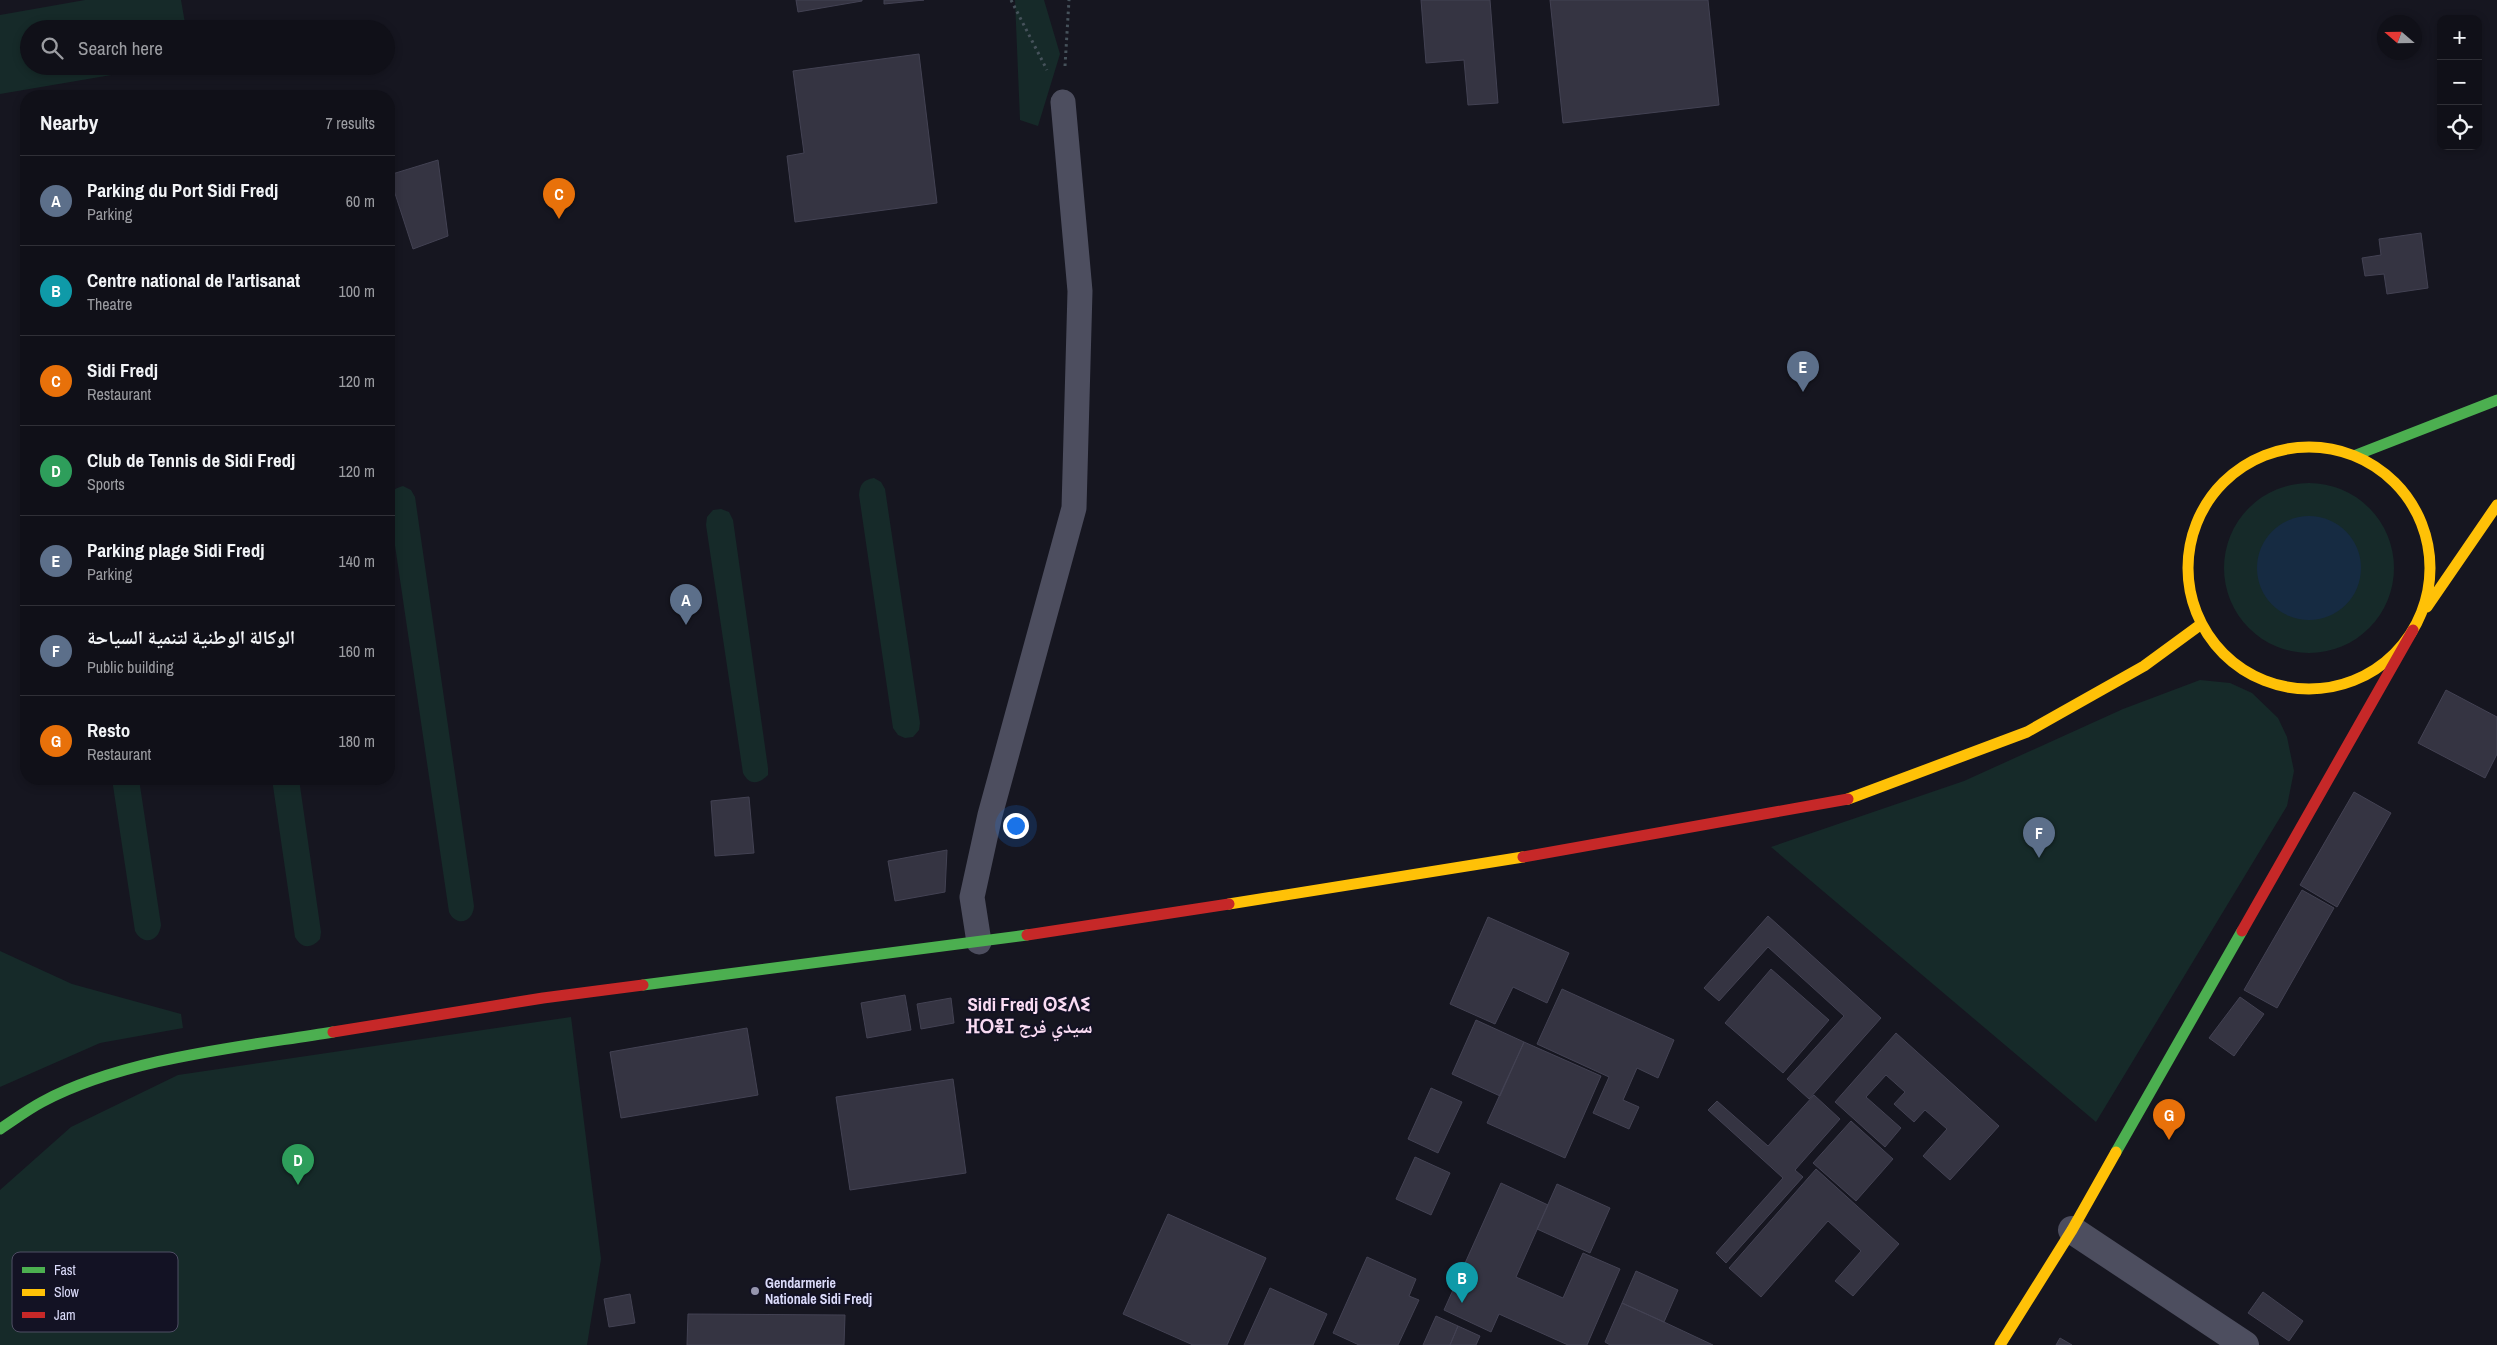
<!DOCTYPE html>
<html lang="en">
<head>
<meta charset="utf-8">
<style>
  :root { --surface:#101018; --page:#191921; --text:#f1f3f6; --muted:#9c9da2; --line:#303037; --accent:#9696ae }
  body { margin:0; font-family:"Archivo Narrow","Noto Naskh Arabic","Noto Sans Tifinagh",sans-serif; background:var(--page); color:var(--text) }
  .controls { position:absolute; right:15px; top:15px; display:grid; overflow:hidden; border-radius:10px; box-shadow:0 2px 8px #0003 }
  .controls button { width:45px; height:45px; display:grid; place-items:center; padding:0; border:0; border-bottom:1px solid var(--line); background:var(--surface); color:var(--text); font:25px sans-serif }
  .compass { position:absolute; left:2377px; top:15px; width:45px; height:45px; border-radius:50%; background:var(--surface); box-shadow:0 2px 8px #0003; rotate:290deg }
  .you { position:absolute; left:1015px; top:825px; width:18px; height:18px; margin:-12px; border:4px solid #fff; border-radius:50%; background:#1a73e8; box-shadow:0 0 0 8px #1a73e833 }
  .badge { display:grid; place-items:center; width:32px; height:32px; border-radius:50%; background:var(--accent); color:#fff; font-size:16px; font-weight:700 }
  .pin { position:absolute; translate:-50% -41px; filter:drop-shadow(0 1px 2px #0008) }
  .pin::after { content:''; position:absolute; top:26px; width:18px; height:15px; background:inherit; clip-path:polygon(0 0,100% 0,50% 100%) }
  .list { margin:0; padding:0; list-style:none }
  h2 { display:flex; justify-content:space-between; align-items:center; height:65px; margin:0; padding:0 20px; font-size:21px }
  h2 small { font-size:16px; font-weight:400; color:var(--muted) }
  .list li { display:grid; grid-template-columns:32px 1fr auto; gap:15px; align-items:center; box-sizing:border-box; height:90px; padding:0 20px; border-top:1px solid var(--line) }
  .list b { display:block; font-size:19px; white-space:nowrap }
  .list p { margin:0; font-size:16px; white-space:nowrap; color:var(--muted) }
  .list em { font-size:16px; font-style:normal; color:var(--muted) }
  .icon { flex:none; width:28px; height:28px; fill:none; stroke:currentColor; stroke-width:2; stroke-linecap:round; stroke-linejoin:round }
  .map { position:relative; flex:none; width:2497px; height:1345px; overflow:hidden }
  .search { position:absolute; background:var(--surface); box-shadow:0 2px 8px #0003; left:20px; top:20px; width:375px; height:55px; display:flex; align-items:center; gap:12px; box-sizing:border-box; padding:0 18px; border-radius:28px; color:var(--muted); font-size:19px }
  .panel { position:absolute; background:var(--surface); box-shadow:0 2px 8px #0003; left:20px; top:90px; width:375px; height:695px; border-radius:20px }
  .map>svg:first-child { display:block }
</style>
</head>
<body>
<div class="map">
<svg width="2497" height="1345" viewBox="0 0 2497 1345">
  <rect width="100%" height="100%" fill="#161620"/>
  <path fill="#162a29" d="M85,0H181L186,29H29V66H164L0,94V15Z
    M1015,0H1044L1060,54L1038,126L1020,120Z
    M874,478L881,482L885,489L920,723L919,730L913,737L905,738L898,735L893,728L859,495C860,484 863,480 874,478Z
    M2224 568a85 85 0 1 1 170 0a85 85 0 1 1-170 0Z
    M403,486L411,490L415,497L474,906C473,923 456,927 449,912L389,505C389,493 392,489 403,486Z
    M721,509L729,512L733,520L768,768V775C758,785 749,785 743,773L706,525L707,517L713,510Z
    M2200,680L2230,683L2252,693L2278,718L2287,737L2294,771L2287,806L2096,1122L1771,847L1964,781L2123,709Z
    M112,779H139L161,925C159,942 143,946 135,931Z
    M272,779H299L321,932L320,939C311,949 302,949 295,937Z
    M0,951L72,984L181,1014L183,1028L100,1043L0,1087Z
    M571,1017L601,1259L587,1345H0V1190L71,1127L178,1075Z"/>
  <path fill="#162b42" d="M2257 568a52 52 0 1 1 104 0a52 52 0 1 1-104 0Z"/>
  <path fill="#353442" stroke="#434253" d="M796,0H862V1L798,12Z
    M884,0H924L884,4Z
    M1421,0H1490L1498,103L1468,105L1464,60L1426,63Z
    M1550,0H1708L1719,105L1563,123Z
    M919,54L937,203L795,222L787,156L804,153L793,71Z
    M438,160L448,236L413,249L389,175Z
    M2421,233L2428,288L2387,294L2384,274L2365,276L2362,258L2381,255L2379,239Z
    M2446,690L2497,717V754L2485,778L2418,743Z
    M2354,792L2391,813L2337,907L2300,885Z
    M749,797L754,853L715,856L711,801Z
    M947,850L945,892L895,901L888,861Z
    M2302,890L2334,908L2277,1008L2244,990Z
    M1768,916L1881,1018L1809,1099L1787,1079L1844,1016L1768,947L1719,1001L1704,988Z
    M1488,917L1569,953L1547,1003L1513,987L1495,1024L1450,1004Z
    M1771,969L1829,1020L1783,1073L1725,1023Z
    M1562,989L1674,1040L1658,1078L1637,1068L1623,1100L1639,1107L1629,1129L1593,1113L1609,1077L1537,1044Z
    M905,995L911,1030L867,1038L861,1003Z
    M2240,997L2264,1014L2234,1056L2209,1038Z
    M951,998L954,1023L921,1029L917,1004Z
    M1476,1020L1524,1042L1500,1096L1452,1074Z
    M747,1028L758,1095L621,1118L610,1052Z
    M1896,1033L1999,1126L1950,1180L1923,1156L1947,1129L1925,1110L1914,1122L1894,1104L1905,1092L1886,1075L1866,1097L1901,1128L1885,1147L1835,1102Z
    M1524,1042L1601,1076L1565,1158L1487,1123Z
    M953,1079L966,1173L850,1190L836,1097Z
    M1431,1088L1462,1102L1438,1153L1408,1139Z
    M1814,1095L1840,1119L1795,1170L1803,1177L1726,1263L1716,1253L1783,1178L1708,1110L1717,1101L1768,1146Z
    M1851,1121L1893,1159L1856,1201L1813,1163Z
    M1415,1157L1450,1173L1431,1215L1396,1199Z
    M1816,1169L1899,1244L1853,1296L1835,1281L1861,1251L1828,1221L1761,1297L1729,1268Z
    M1501,1183L1548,1205L1516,1277L1563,1298L1583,1253L1620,1269L1587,1345H1568L1499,1314L1491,1332L1444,1310Z
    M1557,1184L1610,1208L1590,1253L1537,1229Z
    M1168,1214L1266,1258L1227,1345H1193L1123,1314Z
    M1367,1257L1416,1279L1409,1296L1419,1300L1398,1345H1359L1333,1333Z
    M1636,1271L1678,1290L1664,1322L1622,1303Z
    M1270,1288L1327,1314L1313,1345H1244Z
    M2263,1292L2303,1321L2289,1341L2248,1313Z
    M630,1294L635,1323L609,1327L604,1299Z
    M1622,1303L1664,1322L1713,1345H1610L1605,1342Z
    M688,1314L845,1315L844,1345H687Z
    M1436,1316L1458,1326L1450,1345H1423Z
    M1458,1326L1480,1336L1476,1345H1450Z
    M2060,1338L2072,1345H2056Z"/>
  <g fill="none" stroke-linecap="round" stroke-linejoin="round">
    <path stroke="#46525b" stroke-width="3" stroke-dasharray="2.5 4" stroke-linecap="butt" d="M1011,0L1047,70
      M1065,66L1069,0"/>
    <path stroke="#4d4e5f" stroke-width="25" d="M979,942L972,897L990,815L1074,508L1080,291L1063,102"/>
    <path stroke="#4d4e5f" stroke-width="28" d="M2072,1230L2245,1345"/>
    <path stroke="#4caf50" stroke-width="11" d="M2356,455L2497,400
      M643,985L1027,935
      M0,1129C14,1120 27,1110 42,1102C124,1058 242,1047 333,1032
      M2116,1152L2242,931"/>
    <path stroke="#ffc107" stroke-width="11" d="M2188 568a121 121 0 1 1 242 0a121 121 0 1 1-242 0Z
      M2427,607L2497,505
      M1848,799L2027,732L2144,666L2200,625
      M1229,904L1523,857
      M2000,1345L2072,1230L2116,1152"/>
    <path stroke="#c62828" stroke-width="11" d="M1523,857L1848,799
      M2242,931L2413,630
      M1027,935L1229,904
      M333,1032L543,998L643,985"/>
  </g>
  <circle fill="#9696ae" stroke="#131224" stroke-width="2" cx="755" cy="1291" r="5"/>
  <g text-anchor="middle" stroke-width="4" stroke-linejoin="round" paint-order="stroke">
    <g font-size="14" font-weight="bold" fill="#dbdbfa" stroke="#131224" text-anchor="start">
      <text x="765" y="1288">Gendarmerie<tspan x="765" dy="16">Nationale Sidi Fredj</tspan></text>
    </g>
    <g font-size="19" font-weight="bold" fill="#fadcf3" stroke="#131224">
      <text x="1029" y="1011">Sidi Fredj ⵙⵉⴷⵉ<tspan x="1029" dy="22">ⴼⵔⴻⵊ سيدي فرج</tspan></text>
    </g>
  </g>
  <rect x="12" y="1252" width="166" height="80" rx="8" fill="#131224" stroke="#4f4e64" stroke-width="1"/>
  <rect x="22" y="1267" width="23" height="6" fill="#4caf50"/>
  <rect x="22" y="1289" width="23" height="7" fill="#ffc107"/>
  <rect x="22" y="1312" width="23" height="6" fill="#c62828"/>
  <g font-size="14" fill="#dbdbfa">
    <text x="54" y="1275">Fast</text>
    <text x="54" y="1297">Slow</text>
    <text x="54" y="1320">Jam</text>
  </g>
</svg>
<div class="controls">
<button>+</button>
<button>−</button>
<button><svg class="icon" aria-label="locate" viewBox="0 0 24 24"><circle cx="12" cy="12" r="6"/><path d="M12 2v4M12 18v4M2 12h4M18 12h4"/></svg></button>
</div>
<svg class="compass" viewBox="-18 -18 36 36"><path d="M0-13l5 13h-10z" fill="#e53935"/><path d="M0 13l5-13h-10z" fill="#9c9da2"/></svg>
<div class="you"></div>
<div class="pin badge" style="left:686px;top:625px;background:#5c6f8a">A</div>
<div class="pin badge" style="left:1462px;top:1303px;background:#0f9aa8">B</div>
<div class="pin badge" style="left:559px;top:219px;background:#e8710a">C</div>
<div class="pin badge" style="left:298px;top:1185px;background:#2e9e5b">D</div>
<div class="pin badge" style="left:1803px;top:392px;background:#5c6f8a">E</div>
<div class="pin badge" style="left:2039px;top:858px;background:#5c6f8a">F</div>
<div class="pin badge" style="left:2169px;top:1140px;background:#e8710a">G</div>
<div class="search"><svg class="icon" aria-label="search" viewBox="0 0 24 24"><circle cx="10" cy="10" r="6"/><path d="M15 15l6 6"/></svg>Search here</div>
<section class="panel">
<h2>Nearby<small>7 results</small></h2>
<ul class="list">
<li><span class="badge" style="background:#5c6f8a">A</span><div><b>Parking du Port Sidi Fredj</b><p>Parking</p></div><em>60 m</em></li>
<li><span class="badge" style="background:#0f9aa8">B</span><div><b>Centre national de l'artisanat</b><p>Theatre</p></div><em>100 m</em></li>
<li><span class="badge" style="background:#e8710a">C</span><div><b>Sidi Fredj</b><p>Restaurant</p></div><em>120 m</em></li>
<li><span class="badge" style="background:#2e9e5b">D</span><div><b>Club de Tennis de Sidi Fredj</b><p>Sports</p></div><em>120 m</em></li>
<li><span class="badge" style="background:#5c6f8a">E</span><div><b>Parking plage Sidi Fredj</b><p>Parking</p></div><em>140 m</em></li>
<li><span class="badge" style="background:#5c6f8a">F</span><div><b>الوكالة الوطنية لتنمية السياحة</b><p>Public building</p></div><em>160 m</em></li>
<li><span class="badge" style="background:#e8710a">G</span><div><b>Resto</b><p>Restaurant</p></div><em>180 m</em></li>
</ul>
</section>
</div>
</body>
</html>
